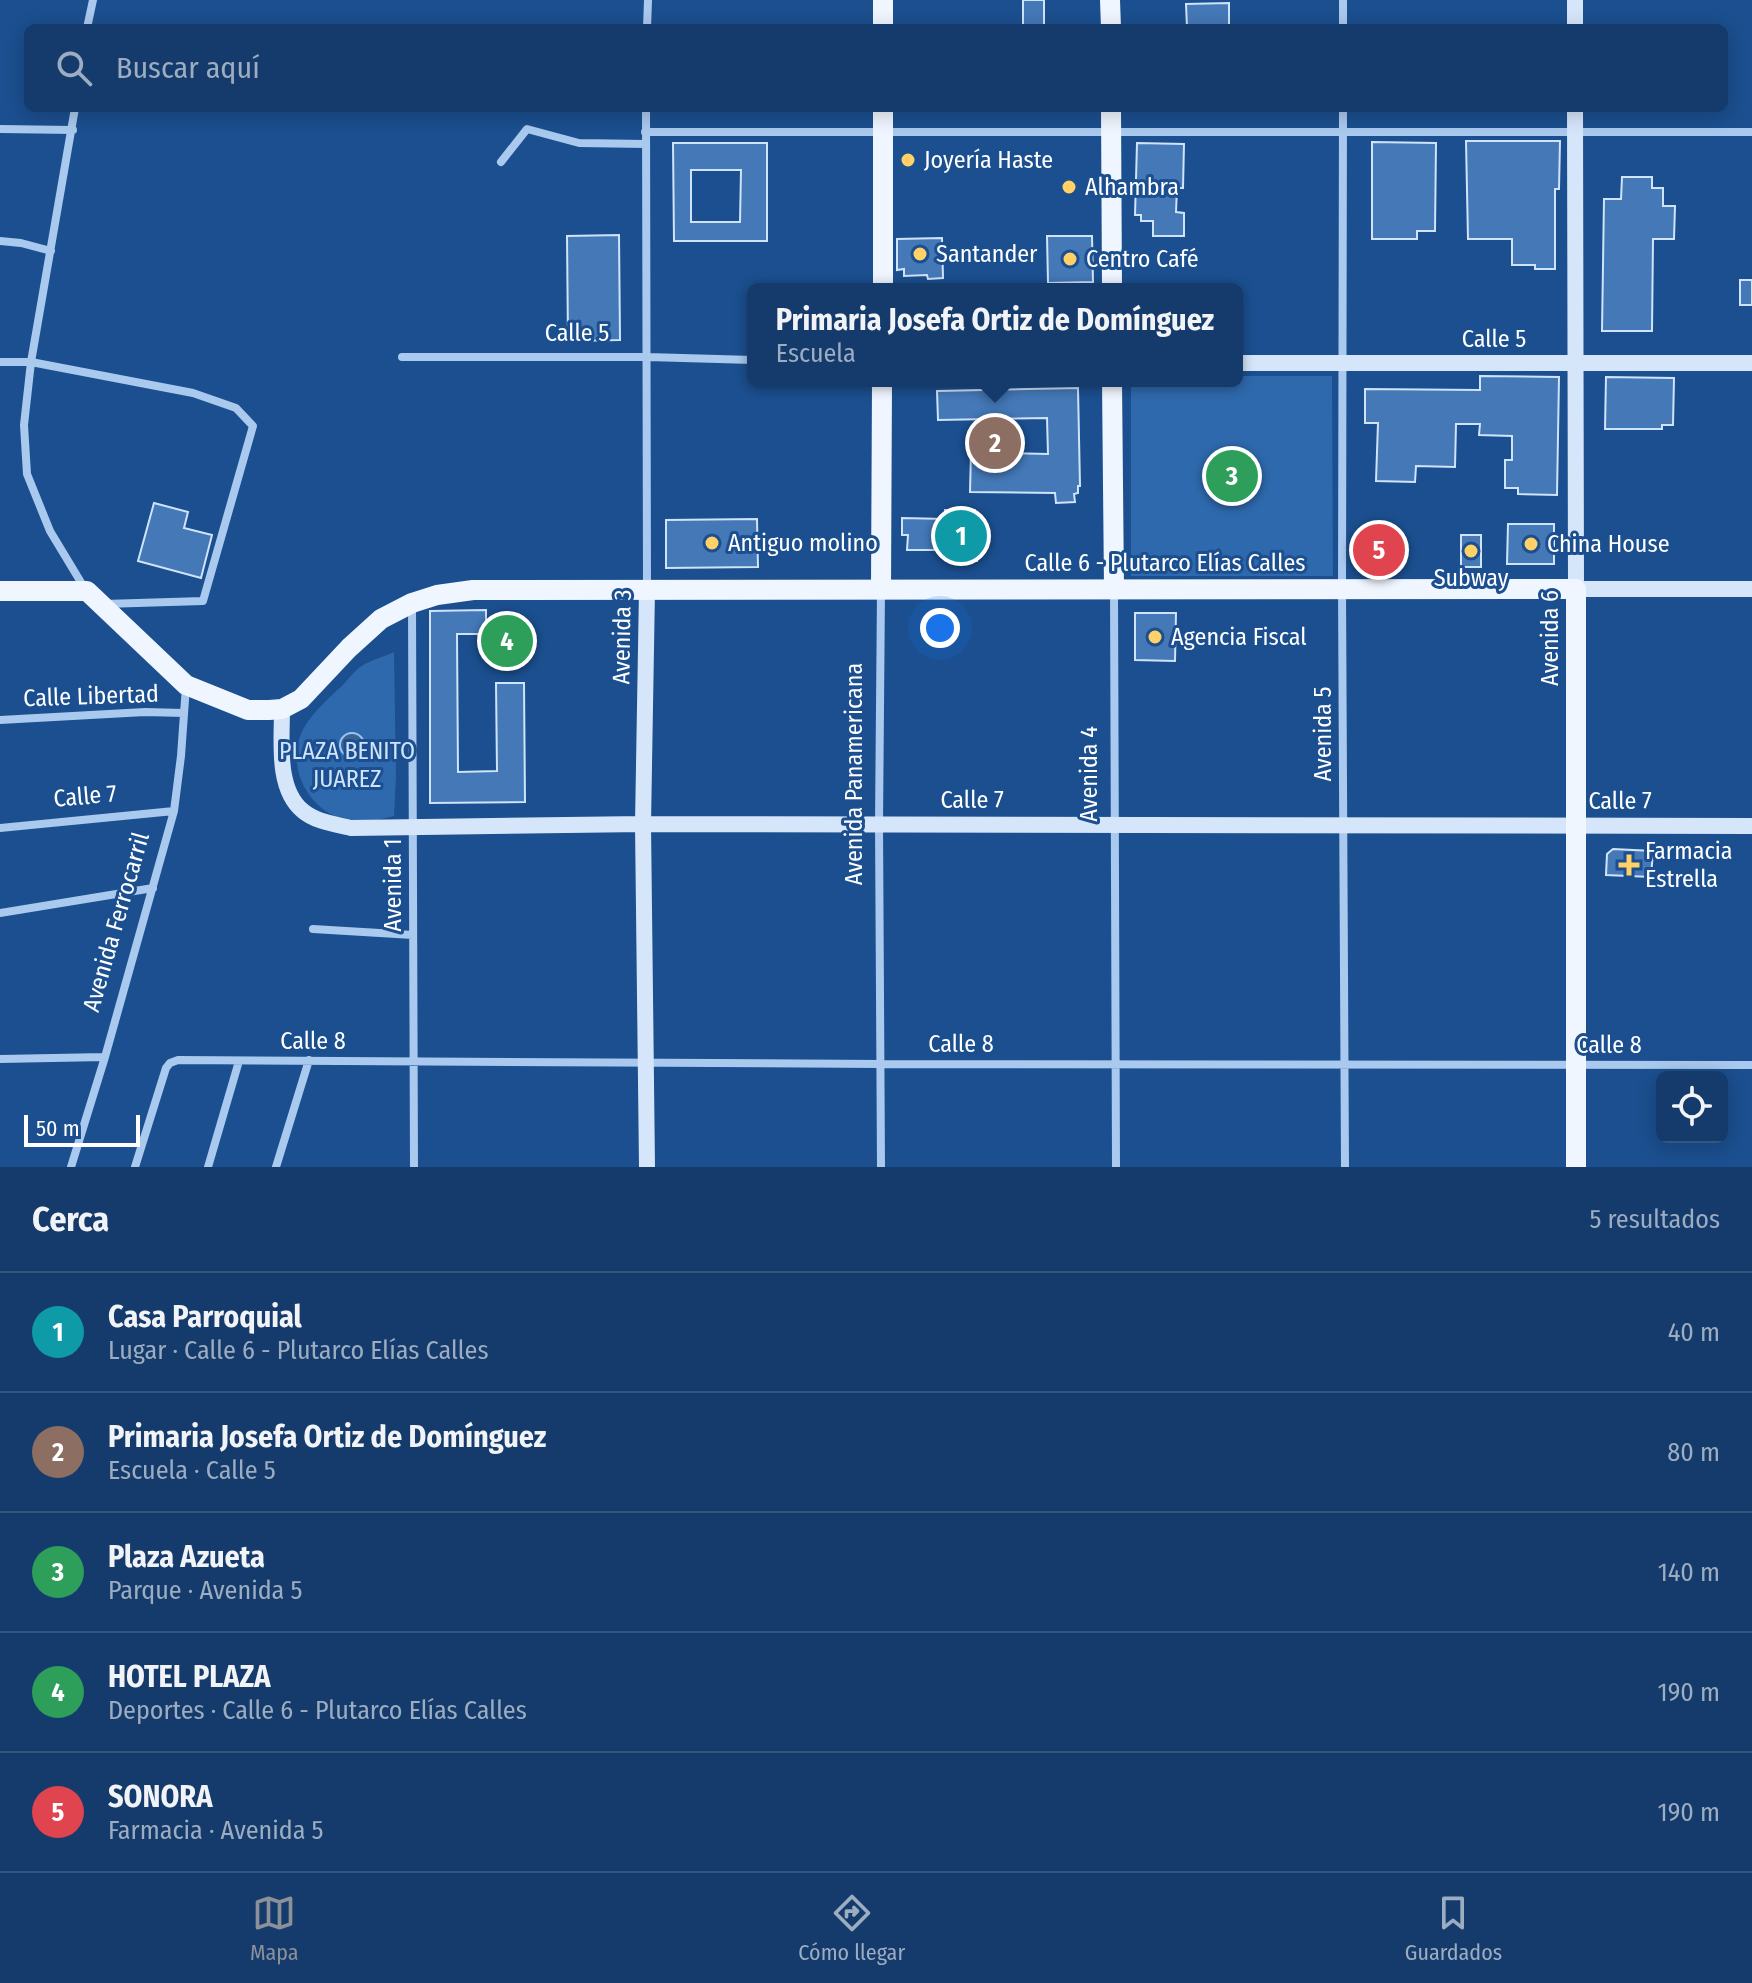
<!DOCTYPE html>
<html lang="es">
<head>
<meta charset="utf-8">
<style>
  :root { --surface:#143b6b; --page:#214673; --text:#f1f3f6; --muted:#9dadc1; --line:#33557e; --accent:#8c9099 }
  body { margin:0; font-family:"Fira Sans Condensed",sans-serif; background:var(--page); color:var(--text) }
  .controls { position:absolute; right:24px; bottom:24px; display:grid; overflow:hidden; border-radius:12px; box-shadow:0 4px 20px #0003 }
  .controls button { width:72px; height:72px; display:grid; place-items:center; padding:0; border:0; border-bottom:2px solid var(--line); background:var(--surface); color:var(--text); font:40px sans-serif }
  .scale { position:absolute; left:24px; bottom:20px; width:116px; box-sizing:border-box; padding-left:8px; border:4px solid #fff; border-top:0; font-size:22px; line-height:28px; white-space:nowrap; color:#fff; -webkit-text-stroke:6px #1b4f8f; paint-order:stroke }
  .you { position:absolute; left:940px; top:628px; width:28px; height:28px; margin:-20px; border:6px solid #fff; border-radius:50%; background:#1a73e8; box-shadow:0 0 0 12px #1a73e833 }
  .badge { display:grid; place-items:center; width:52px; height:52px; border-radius:50%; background:var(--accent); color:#fff; font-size:26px; font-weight:700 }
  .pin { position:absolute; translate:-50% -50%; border:4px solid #fff; box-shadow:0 2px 8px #0006 }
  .popup { position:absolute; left:747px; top:283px; width:496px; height:104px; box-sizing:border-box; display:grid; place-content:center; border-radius:12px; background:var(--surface); filter:drop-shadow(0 2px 6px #0005); font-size:26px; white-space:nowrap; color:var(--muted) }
  .popup b { font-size:30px; color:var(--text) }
  .popup::after { content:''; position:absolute; left:50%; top:100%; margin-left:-16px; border:16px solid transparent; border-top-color:var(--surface) }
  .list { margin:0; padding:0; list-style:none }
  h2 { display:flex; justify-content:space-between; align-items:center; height:104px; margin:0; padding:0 32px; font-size:34px }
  h2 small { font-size:26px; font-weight:400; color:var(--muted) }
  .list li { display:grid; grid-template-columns:52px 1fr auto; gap:24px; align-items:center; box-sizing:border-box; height:120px; padding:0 32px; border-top:2px solid var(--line) }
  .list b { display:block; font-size:30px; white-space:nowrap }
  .list p { margin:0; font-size:26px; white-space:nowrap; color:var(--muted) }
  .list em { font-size:26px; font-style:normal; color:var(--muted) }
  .icon { flex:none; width:44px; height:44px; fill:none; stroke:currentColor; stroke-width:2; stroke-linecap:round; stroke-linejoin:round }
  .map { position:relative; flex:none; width:1752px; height:1167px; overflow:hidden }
  .search { position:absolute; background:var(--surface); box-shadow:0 4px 20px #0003; left:24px; right:24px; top:24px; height:88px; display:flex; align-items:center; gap:20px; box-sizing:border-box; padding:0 28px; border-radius:12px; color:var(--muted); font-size:30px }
  .sheet { height:704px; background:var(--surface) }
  nav { display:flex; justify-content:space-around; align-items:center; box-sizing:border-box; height:112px; border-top:2px solid var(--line); background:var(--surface); font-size:22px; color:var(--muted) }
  nav a { display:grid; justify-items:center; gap:4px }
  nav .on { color:var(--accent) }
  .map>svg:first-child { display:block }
</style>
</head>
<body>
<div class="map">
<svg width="1752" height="1167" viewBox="0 0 1752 1167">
  <rect width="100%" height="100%" fill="#1b4f8f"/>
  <path fill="#2e69ad" d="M1237,376H1332L1333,576H1131V381H1237Z
    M394,652L396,777L394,816C378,820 361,824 345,820C306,810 283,761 305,726C314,711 330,697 343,685C348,679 354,672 360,667C370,660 384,657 394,652Z"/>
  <path fill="#3c6290" stroke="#9cc4f0" stroke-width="2" d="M493,625H520L521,657L494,658Z
    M340 745a12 12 0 1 1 24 0a12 12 0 1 1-24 0Z"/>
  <path fill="#4478b7" stroke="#cfe3fa" stroke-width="2" fill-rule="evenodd" d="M1023,0H1044V28H1023Z
    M1229,3V28H1187L1186,4Z
    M1466,141H1560L1559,189H1555V269H1535V265H1512V239H1468Z
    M1372,142L1436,143L1435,231H1417V239H1372Z
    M673,143H767V241H674ZM691,170H741L740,222H691Z
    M1137,143L1184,144L1183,188H1177L1176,212L1184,213V236H1153V221H1141V215H1135Z
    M1622,177H1652V188H1663V206H1675L1674,239H1653L1652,331H1602L1604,199H1621Z
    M619,235L620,340L568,341L567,236Z
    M1047,236H1092L1093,282L1048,283Z
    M942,238L943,278L928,279L927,275L904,276V269L897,270V239Z
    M1740,280H1752V305H1740Z
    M1480,376L1559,377L1557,495L1518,494V488H1505V460H1512V436L1479,435L1480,424H1456L1455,467L1416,466L1415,482L1376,481L1378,423H1365V389L1480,390Z
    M1606,377L1674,378L1673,425H1662V429H1605Z
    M1078,388L1080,486H1078V493L1074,494L1075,502L1056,503L1055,493L970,492L971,452L1048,454L1047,418L938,420L937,391Z
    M1213 470a12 12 0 1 1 24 0a12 12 0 1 1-24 0Z
    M154,503L188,512L184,528L212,535L201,578L138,561Z
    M945,510H975L977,561H946V550H907L908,535H902V518L946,519Z
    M757,519L758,567L666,568V520Z
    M1508,524H1554V564H1507Z
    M1366,533L1392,534L1391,567L1366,566Z
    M1461,535H1481V567H1461Z
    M486,610V634H457L458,772L497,771L496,683H524L525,802L430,803V611Z
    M1135,613H1176L1175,661L1135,660Z
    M1613,849L1653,851L1651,877L1606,875L1607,854Z"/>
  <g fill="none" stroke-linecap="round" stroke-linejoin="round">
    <path stroke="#a9c9ee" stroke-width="8" d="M1343,0V28
      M87,28L93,0
      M647,28L648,0
      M75,108L31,362L24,425L27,474L50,531L85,589
      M646,108L647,589
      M1343,108L1342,589L1345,1167
      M0,129L73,130
      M645,132H1752
      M501,162L527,129L579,143L646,144
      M0,241L21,243L51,251
      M402,357H647L753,360
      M0,362H31L193,393L236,408L253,426L203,601L104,604
      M1114,589L1116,1167
      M881,590L879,824L881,1167
      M412,604L414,1167
      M0,720L145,712L184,713
      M0,828L174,811
      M0,913L153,888
      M313,929L413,935
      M0,1059L105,1057
      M71,1167L105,1057L174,811L181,756L186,686
      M135,1167L166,1068L170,1063L178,1060L881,1064L1752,1065
      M208,1167L239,1061
      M276,1167L309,1060"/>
    <path stroke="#d6e6fa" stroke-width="16" d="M1575,0V28
      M1575,108L1576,589H1752
      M1237,363H1752
      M282,709C282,741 276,789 303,811C316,822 335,824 351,828L643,824L1752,826
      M647,1167L643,824L647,590"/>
    <path stroke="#f0f6ff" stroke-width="20" d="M1110,0L1111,28
      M883,28V0
      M1111,108L1112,289
      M883,289V108
      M1112,381L1114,588
      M881,589L882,381
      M0,591H87L186,685L248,710H269L282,709L301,699L349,648L381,619L412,603L437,595L473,590L1576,589V1167"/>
  </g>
  <g fill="#ffd166" stroke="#1b4f8f" stroke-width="3">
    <circle cx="908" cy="160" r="8"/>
    <circle cx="1069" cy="187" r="8"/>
    <circle cx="920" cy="254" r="8"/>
    <circle cx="1070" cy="259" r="8"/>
    <circle cx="712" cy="543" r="8"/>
    <circle cx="1531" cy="544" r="8"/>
    <circle cx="1471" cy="551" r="8"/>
    <circle cx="1155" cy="637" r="8"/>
    <path d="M1625 853h8v8h8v8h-8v8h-8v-8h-8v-8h8z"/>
  </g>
  <g text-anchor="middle" stroke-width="6" stroke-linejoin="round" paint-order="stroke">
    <g font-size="24" fill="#fff" stroke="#1b4f8f" text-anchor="start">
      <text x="924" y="168">Joyería Haste</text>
      <text x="1085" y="195">Alhambra</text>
      <text x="936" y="262">Santander</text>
      <text x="1086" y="267">Centro Café</text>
      <text x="728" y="551">Antiguo molino</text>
      <text x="1547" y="552">China House</text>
      <text x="1471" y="586" text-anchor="middle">Subway</text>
      <text x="1171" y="645">Agencia Fiscal</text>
      <text x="1645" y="859">Farmacia<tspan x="1645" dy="28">Estrella</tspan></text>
    </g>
    <g font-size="24" fill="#fff" stroke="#1b4f8f">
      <text x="577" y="341">Calle 5</text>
      <text x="1494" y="347">Calle 5</text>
      <text x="1165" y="571">Calle 6 - Plutarco Elías Calles</text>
      <text transform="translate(622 637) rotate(-89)" y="8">Avenida 3</text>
      <text transform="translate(1550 638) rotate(-90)" y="8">Avenida 6</text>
      <text transform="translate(91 696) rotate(-2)" y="8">Calle Libertad</text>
      <text transform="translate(1323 734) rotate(-90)" y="8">Avenida 5</text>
      <text transform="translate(854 774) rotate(-90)" y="8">Avenida Panamericana</text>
      <text transform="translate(1089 774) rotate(-90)" y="8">Avenida 4</text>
      <text transform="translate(85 796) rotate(-5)" y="8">Calle 7</text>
      <text x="972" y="808">Calle 7</text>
      <text x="1620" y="809">Calle 7</text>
      <text transform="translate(393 885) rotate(-90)" y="8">Avenida 1</text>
      <text transform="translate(116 922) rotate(-74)" y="8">Avenida Ferrocarril</text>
      <text x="313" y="1049">Calle 8</text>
      <text x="961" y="1052">Calle 8</text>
      <text x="1609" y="1053">Calle 8</text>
    </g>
    <g font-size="24" fill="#cfe3fa" stroke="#1b4f8f">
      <text x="347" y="759">PLAZA BENITO<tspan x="347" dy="28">JUAREZ</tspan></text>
    </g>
  </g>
</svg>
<div class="controls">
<button><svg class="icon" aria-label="locate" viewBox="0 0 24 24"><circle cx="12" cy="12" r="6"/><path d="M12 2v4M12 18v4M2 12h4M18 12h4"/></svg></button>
</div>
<div class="scale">50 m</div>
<div class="you"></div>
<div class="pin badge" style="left:961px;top:536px;background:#0f9aa8">1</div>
<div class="pin badge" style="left:995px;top:443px;background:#8d6e63">2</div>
<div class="popup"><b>Primaria Josefa Ortiz de Domínguez</b>Escuela</div>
<div class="pin badge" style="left:1232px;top:476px;background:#2e9e5b">3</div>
<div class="pin badge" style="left:507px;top:641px;background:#2e9e5b">4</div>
<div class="pin badge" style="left:1379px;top:550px;background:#e0444e">5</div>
<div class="search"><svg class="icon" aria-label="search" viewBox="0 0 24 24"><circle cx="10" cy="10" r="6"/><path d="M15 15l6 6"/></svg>Buscar aquí</div>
</div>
<section class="sheet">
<h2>Cerca<small>5 resultados</small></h2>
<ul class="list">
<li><span class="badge" style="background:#0f9aa8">1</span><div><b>Casa Parroquial</b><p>Lugar · Calle 6 - Plutarco Elías Calles</p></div><em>40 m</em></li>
<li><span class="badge" style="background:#8d6e63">2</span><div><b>Primaria Josefa Ortiz de Domínguez</b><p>Escuela · Calle 5</p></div><em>80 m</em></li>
<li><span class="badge" style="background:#2e9e5b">3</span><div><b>Plaza Azueta</b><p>Parque · Avenida 5</p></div><em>140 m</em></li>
<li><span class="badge" style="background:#2e9e5b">4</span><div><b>HOTEL PLAZA</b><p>Deportes · Calle 6 - Plutarco Elías Calles</p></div><em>190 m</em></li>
<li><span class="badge" style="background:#e0444e">5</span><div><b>SONORA</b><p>Farmacia · Avenida 5</p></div><em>190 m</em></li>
</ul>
</section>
<nav>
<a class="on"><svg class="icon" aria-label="map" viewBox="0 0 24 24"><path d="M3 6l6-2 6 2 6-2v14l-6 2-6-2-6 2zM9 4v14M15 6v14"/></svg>Mapa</a>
<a><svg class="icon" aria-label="directions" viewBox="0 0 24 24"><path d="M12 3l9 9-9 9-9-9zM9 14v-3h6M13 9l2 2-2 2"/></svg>Cómo llegar</a>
<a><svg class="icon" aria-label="saved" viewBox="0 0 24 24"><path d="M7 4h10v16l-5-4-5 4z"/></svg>Guardados</a>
</nav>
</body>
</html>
